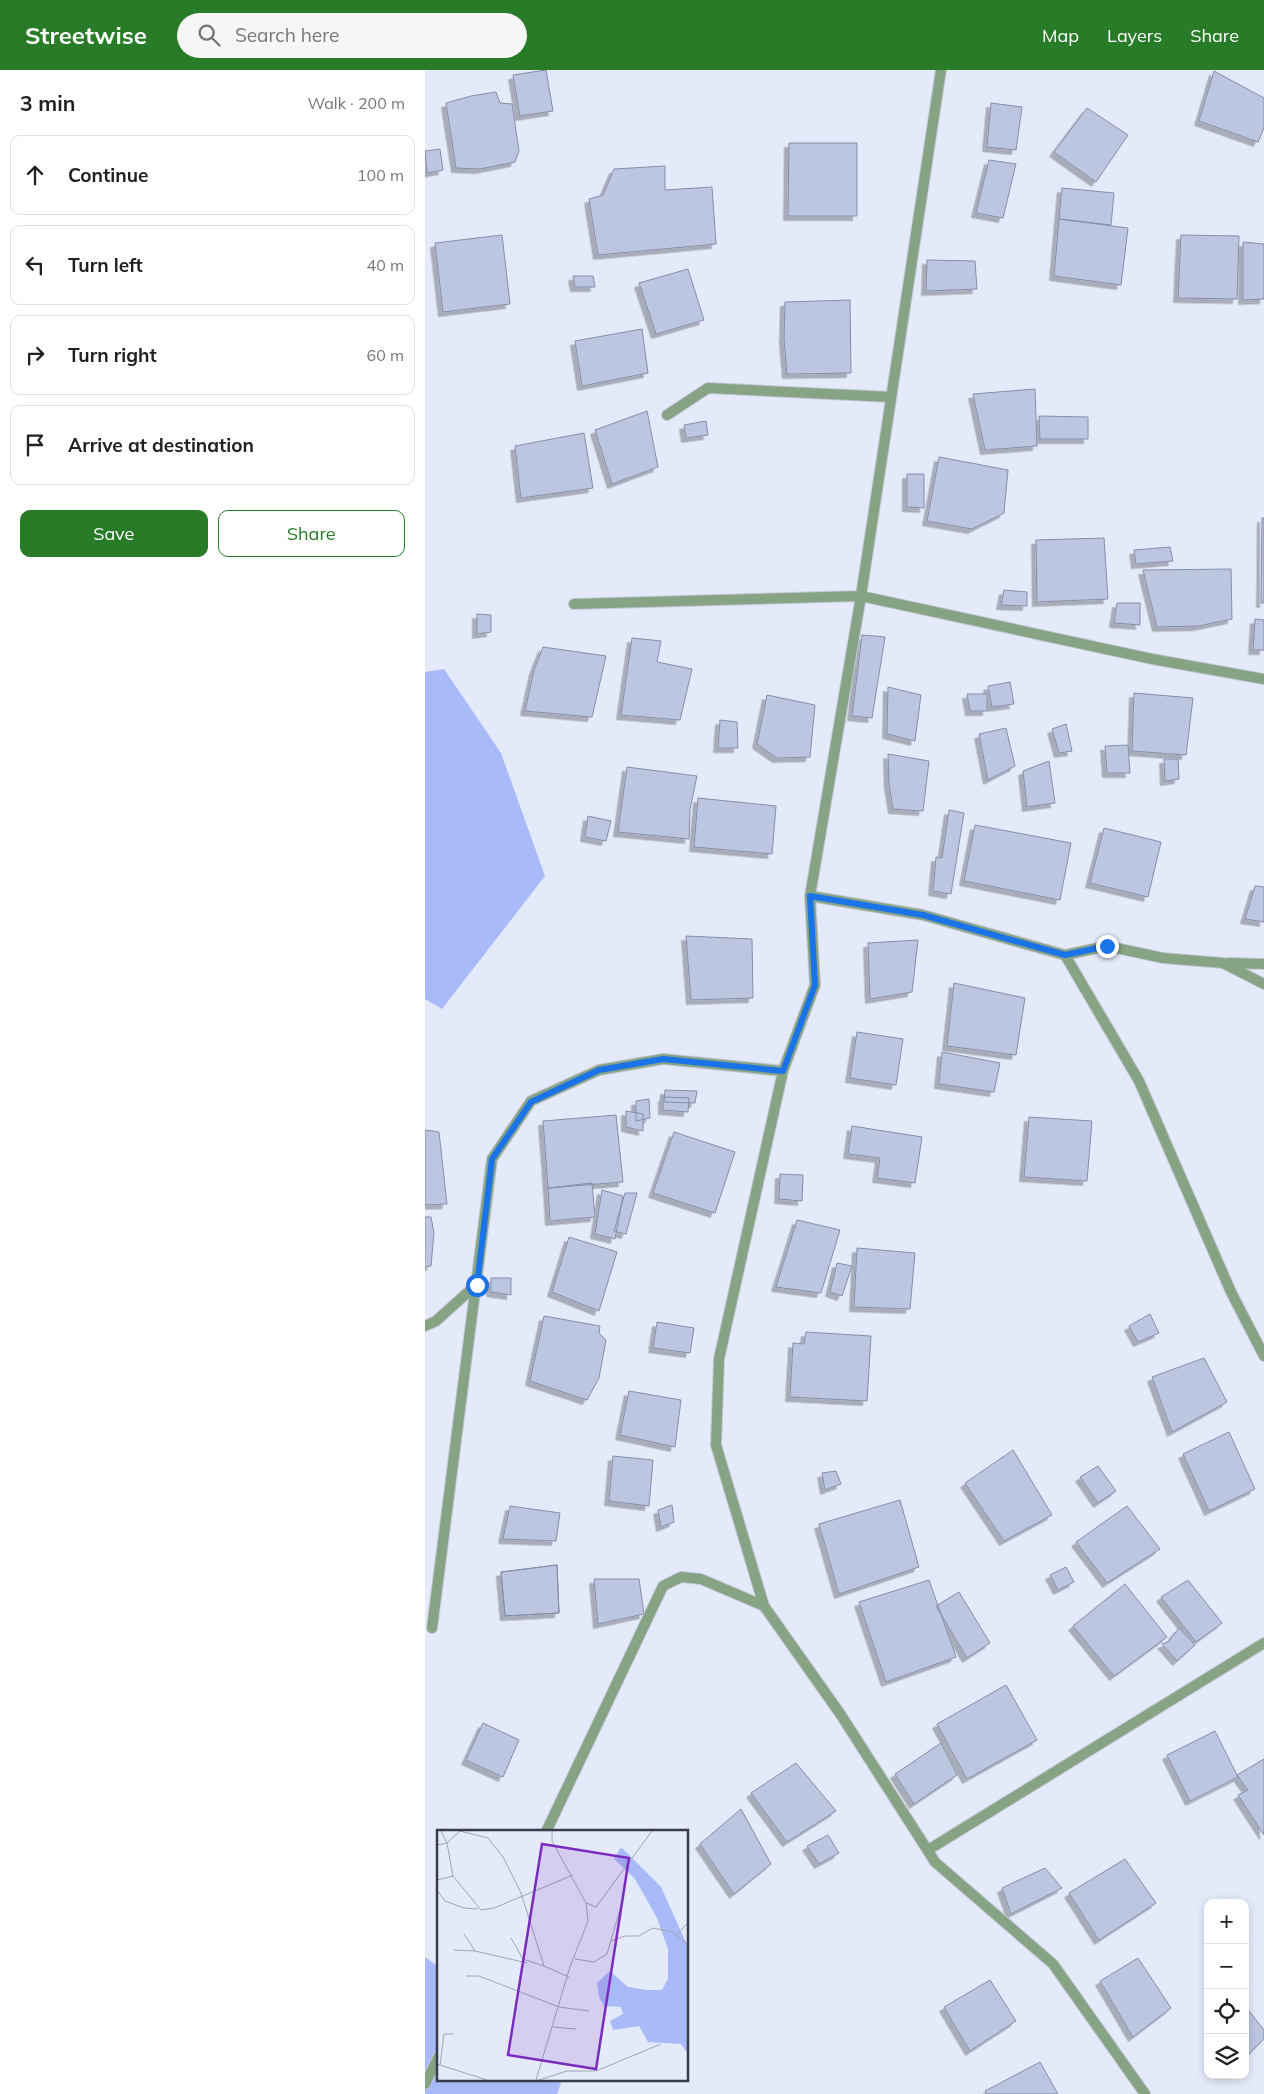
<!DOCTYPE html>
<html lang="en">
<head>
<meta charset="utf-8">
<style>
  :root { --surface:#fff; --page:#f6f6f6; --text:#202124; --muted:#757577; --line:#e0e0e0; --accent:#287b27 }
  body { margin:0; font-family:Mulish,sans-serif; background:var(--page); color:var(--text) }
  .controls { position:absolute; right:15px; bottom:15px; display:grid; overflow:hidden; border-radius:10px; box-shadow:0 2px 8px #0003 }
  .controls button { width:45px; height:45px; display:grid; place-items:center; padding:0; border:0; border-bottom:1px solid var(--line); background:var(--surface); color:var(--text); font:25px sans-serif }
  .stop { position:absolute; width:15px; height:15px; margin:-11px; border:4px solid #1a73e8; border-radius:50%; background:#fff }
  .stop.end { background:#1a73e8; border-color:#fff; box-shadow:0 1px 5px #0008 }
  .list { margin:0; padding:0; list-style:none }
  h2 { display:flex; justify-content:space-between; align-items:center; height:65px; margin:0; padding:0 20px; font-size:21px }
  h2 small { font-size:16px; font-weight:400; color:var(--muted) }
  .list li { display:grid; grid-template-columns:32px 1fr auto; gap:15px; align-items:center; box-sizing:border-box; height:80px; margin:0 10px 10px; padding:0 10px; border:1px solid var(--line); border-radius:10px }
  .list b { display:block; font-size:19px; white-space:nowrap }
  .list em { font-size:16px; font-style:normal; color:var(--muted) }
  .actions { display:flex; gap:10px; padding:15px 20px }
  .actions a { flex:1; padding:11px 0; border:1px solid var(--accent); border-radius:10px; text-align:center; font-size:18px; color:var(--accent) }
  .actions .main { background:var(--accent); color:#fff }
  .icon { flex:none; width:28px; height:28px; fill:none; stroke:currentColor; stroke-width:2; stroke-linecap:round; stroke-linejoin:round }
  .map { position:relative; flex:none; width:839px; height:2024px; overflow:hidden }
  header { display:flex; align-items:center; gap:30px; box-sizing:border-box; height:70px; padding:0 25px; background:var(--accent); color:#fff }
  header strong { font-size:24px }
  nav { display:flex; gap:28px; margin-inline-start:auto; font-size:18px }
  .search { width:350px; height:45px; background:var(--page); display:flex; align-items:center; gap:12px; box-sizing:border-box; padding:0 18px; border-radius:28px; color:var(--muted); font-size:19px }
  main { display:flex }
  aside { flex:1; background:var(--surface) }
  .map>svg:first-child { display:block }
</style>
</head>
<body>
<header>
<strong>Streetwise</strong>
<div class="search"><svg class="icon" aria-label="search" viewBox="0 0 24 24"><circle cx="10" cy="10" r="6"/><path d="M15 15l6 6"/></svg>Search here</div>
<nav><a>Map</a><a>Layers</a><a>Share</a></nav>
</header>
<main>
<aside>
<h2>3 min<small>Walk · 200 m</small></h2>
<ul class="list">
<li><svg class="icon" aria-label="ahead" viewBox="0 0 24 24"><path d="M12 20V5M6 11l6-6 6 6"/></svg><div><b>Continue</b></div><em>100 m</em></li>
<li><svg class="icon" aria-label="left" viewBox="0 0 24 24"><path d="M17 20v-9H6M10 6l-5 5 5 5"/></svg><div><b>Turn left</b></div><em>40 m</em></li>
<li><svg class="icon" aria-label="right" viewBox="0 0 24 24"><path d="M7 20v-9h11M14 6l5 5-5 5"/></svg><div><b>Turn right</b></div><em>60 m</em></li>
<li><svg class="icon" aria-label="arrive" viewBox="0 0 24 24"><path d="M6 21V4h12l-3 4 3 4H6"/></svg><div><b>Arrive at destination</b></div></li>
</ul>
<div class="actions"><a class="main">Save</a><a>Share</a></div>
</aside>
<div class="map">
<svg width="839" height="2024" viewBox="0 0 839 2024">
  <defs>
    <filter id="shadow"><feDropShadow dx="-4.5" dy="4.5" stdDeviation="0" flood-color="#0004"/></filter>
  </defs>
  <rect width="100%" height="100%" fill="#e5eafb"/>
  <path fill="#a8baf9" d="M19,599L76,683L120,806L17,939L0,929V602Z
    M0,1887L14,1897V2010H137L132,2024H0Z"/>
  <path fill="#bdc6e1" stroke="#858da7" filter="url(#shadow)" d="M121,0L128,41L95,46L88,5Z
    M789,1L839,28V58L833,72L774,51Z
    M71,22L75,33L87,34L94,81L90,92L55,99L31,98L21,33L46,26Z
    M566,33L597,37L591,80L562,77Z
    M662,38L703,65L671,112L629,82Z
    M364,73H432V146H363Z
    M15,79L18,100L2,103L0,81Z
    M564,90L591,94L578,148L551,143Z
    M240,96V120L287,117L291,174L173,185L164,129L178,125L189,99Z
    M637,118L689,123L686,155L634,149Z
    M634,149L703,158L696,215L629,206Z
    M77,165L85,234L18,242L10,173Z
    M756,165L814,166L812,229L753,228Z
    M818,172L839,174V229L818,230Z
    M502,190L550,191L552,219L501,221Z
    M263,199L279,250L231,264L214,213Z
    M148,206H168L170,217H150Z
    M425,230L426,303L362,304L359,269L360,232Z
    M217,259L223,303L157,316L150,271Z
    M610,319L612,376L560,380L548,324Z
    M222,341L233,397L187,414L170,360Z
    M614,346L663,347V369H615Z
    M281,351L283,365L261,368L259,355Z
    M159,363L168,418L96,428L90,376Z
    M514,387L583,400L579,443L547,459L502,451Z
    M482,404H499V438L482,437Z
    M837,448H839V533H836Z
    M679,468L683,529L612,532L611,470Z
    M745,477L748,491L711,494L709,480Z
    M806,499L807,549L773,556L732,557L718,500Z
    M579,520L602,522V536L576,535Z
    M692,533H715V555L689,553Z
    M52,544L66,545V562L52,564Z
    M830,549L839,550V580H828Z
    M437,565L460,567L447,648L427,646Z
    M207,568L236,571L232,592L267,599L255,650L196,645Z
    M118,577L181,586L167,647L100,641L109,600Z
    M585,612L589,634L567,637L563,616Z
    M463,617L496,625L490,671L462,664Z
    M709,623L768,628L761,685L707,681Z
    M542,624H562V641H545Z
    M342,625L390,635L385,687L352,688L332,674Z
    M295,650L312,652L313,678H293Z
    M641,654L647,681L634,683L627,659Z
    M581,658L590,696L563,710L554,664Z
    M703,675L705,703H682L680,676Z
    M463,684L504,691L498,741L468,739L464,714Z
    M739,689H753L754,709L740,711Z
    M624,691L630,733L602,737L598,701Z
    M202,697L272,706L265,739L264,769L193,762Z
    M273,728L351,736L347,784L269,777Z
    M524,740L539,743L526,824L508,821L511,787L517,788Z
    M163,746L186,751L181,771L160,767Z
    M550,755L646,773L635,830L539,811Z
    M679,758L736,772L723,827L665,813Z
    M830,816L839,817V852L820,849Z
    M261,866L327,869L328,928L266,930Z
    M493,870L487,922L445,929L443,873Z
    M529,913L600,928L591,985L522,976Z
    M432,962L478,969L471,1015L425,1008Z
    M517,982L575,993L569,1022L514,1014Z
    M240,1020L272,1021L270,1033L239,1032Z
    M238,1027L264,1028L263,1042L238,1040Z
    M224,1029L225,1048L211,1051V1031Z
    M201,1041L218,1044V1061L201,1057Z
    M191,1045L198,1112L123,1118L118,1051Z
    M604,1047L667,1051L662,1111L599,1107Z
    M427,1056L497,1067L490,1113L452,1108L455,1088L423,1084Z
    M0,1060L14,1062L22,1134L0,1135Z
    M249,1062L310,1082L290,1143L228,1123Z
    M355,1104L378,1105L377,1131L354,1129Z
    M167,1113L170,1147L125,1151L123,1118Z
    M177,1120L198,1126L190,1169L170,1164Z
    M200,1123H212L201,1164L189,1161Z
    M0,1147H6L9,1163L6,1196L0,1197Z
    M372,1150L415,1160L396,1223L351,1217Z
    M144,1167L192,1182L174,1241L127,1222Z
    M432,1178L490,1183L485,1239L429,1237Z
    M412,1193L427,1196L417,1226L405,1222Z
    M66,1208H86V1225L66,1222Z
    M725,1244L734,1263L713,1272L704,1256Z
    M119,1246L175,1256L174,1263L181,1270L174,1308L162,1330L105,1311Z
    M232,1252L269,1258L265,1283L228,1278Z
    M381,1262L446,1266L442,1331L365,1327L368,1273L379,1274Z
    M779,1288L802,1332L747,1362L727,1307Z
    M204,1321L256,1330L250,1377L195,1365Z
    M804,1362L830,1419L784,1441L758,1384Z
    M588,1380L627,1445L579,1471L540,1413Z
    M188,1386L228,1390L224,1436L184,1431Z
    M673,1396L691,1421L673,1433L655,1407Z
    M411,1401L416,1414L400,1420L397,1403Z
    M475,1430L494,1497L414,1524L394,1454Z
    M247,1435L249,1452L236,1457L233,1440Z
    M85,1436L135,1443L131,1471L78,1469Z
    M702,1436L735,1479L682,1513L651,1472Z
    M132,1495L134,1543L80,1546L76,1502Z
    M132,1495L134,1543L80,1546L76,1502Z
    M641,1497L649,1512L633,1520L625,1505Z
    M169,1509H214L219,1544L173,1554Z
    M504,1510L531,1587L461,1612L434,1532Z
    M763,1510L797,1553L771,1572L736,1527Z
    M700,1514L742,1567L689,1606L648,1556Z
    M534,1522L565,1573L542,1588L511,1536Z
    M754,1558L770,1575L752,1591L737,1574L743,1572Z
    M581,1615L612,1670L542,1709L512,1654Z
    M58,1653L94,1670L78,1707L41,1690Z
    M790,1661L813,1707L765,1731L742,1685Z
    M516,1673L532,1705L489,1734L470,1704Z
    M839,1689V1765L813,1725L823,1720L812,1705Z
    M371,1693L411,1741L362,1772L326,1723Z
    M316,1739L346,1794L309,1824L275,1774Z
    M403,1765L414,1783L394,1794L382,1776Z
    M700,1789L731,1833L674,1870L644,1823Z
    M620,1798L637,1818L586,1844L577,1818Z
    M713,1888L746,1938L708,1967L675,1911Z
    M565,1910L591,1951L545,1981L519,1937Z
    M820,1936L839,1960V1969L823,1985L820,1981Z
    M615,1992L633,2024H562L560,2021Z"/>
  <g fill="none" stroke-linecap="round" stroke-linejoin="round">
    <defs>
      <path id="street" d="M516,0L436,526L385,826L390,915L358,1001L294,1289L291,1375L339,1536L416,1645L510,1792L628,1894L720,2024
        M242,345L283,318L466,327
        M149,534L436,526L727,589L839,609
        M385,826L498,845L640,885L714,1011L806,1222L839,1286
        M640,885L682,876L738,888L798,893L839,914
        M803,893L839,894
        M0,1256L11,1251L51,1215
        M7,1558L67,1089L106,1031L174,1000L238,989L358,1001
        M121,1762L238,1516L256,1507L276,1509L339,1536
        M503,1780L839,1573
        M0,2014L14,1986"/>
    </defs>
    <use href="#street" stroke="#c3c7d7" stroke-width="12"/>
    <use href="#street" stroke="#86a484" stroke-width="10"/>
  </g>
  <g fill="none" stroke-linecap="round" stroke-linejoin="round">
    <path stroke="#1a73e8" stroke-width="6" d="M52,1215L67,1089L106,1032L174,1000L238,989L358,1001L390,915L385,826L498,845L640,885L682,876"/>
  </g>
  <g transform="translate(12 1760)">
    <rect width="251" height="251" fill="#e5eafb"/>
    <path d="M184,17L224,57L251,117V224L244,214L211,212L202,196L176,200L173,191L186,184L184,177L167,176L162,167L160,153L173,141L191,157L210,160H225L231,149V119L220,88L198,49L177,29Z" fill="#a8baf9"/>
    <path fill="none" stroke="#a0a4b3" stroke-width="1" d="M4,1L10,13L16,46L44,80L57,78L136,45M0,15L10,13L23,1L51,8L66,27L84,63L107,136L132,147M0,50L16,46M0,60L8,71L27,78L41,79M149,73L159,77L215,1M27,104L38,121L90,133M239,105L252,92M74,108L86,129L107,136M174,111L188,106H202L216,98L235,102L252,115M17,120L38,121M138,129L157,132L170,124L184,76M29,146H42L122,177L152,181M116,197L139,199M0,234L50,250M3,235L7,204H17M99,250L133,137L151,91L149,73L115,11V1M102,250L130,241H159L224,214"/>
    <path fill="#7b2cbf" fill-opacity="0.15" stroke="#7b2cbf" stroke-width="2.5" d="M105,14L192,28L159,239L71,225Z"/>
    <rect width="251" height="251" fill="none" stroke="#393c47" stroke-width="2.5"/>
  </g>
</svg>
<div class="controls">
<button>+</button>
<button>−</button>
<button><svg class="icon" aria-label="locate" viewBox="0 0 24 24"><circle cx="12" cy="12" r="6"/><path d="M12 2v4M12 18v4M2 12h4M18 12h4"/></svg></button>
<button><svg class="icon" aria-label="layers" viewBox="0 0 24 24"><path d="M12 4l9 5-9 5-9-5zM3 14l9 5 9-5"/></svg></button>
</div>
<div class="stop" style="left:52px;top:1215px"></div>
<div class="stop end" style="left:682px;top:876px"></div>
</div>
</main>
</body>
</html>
